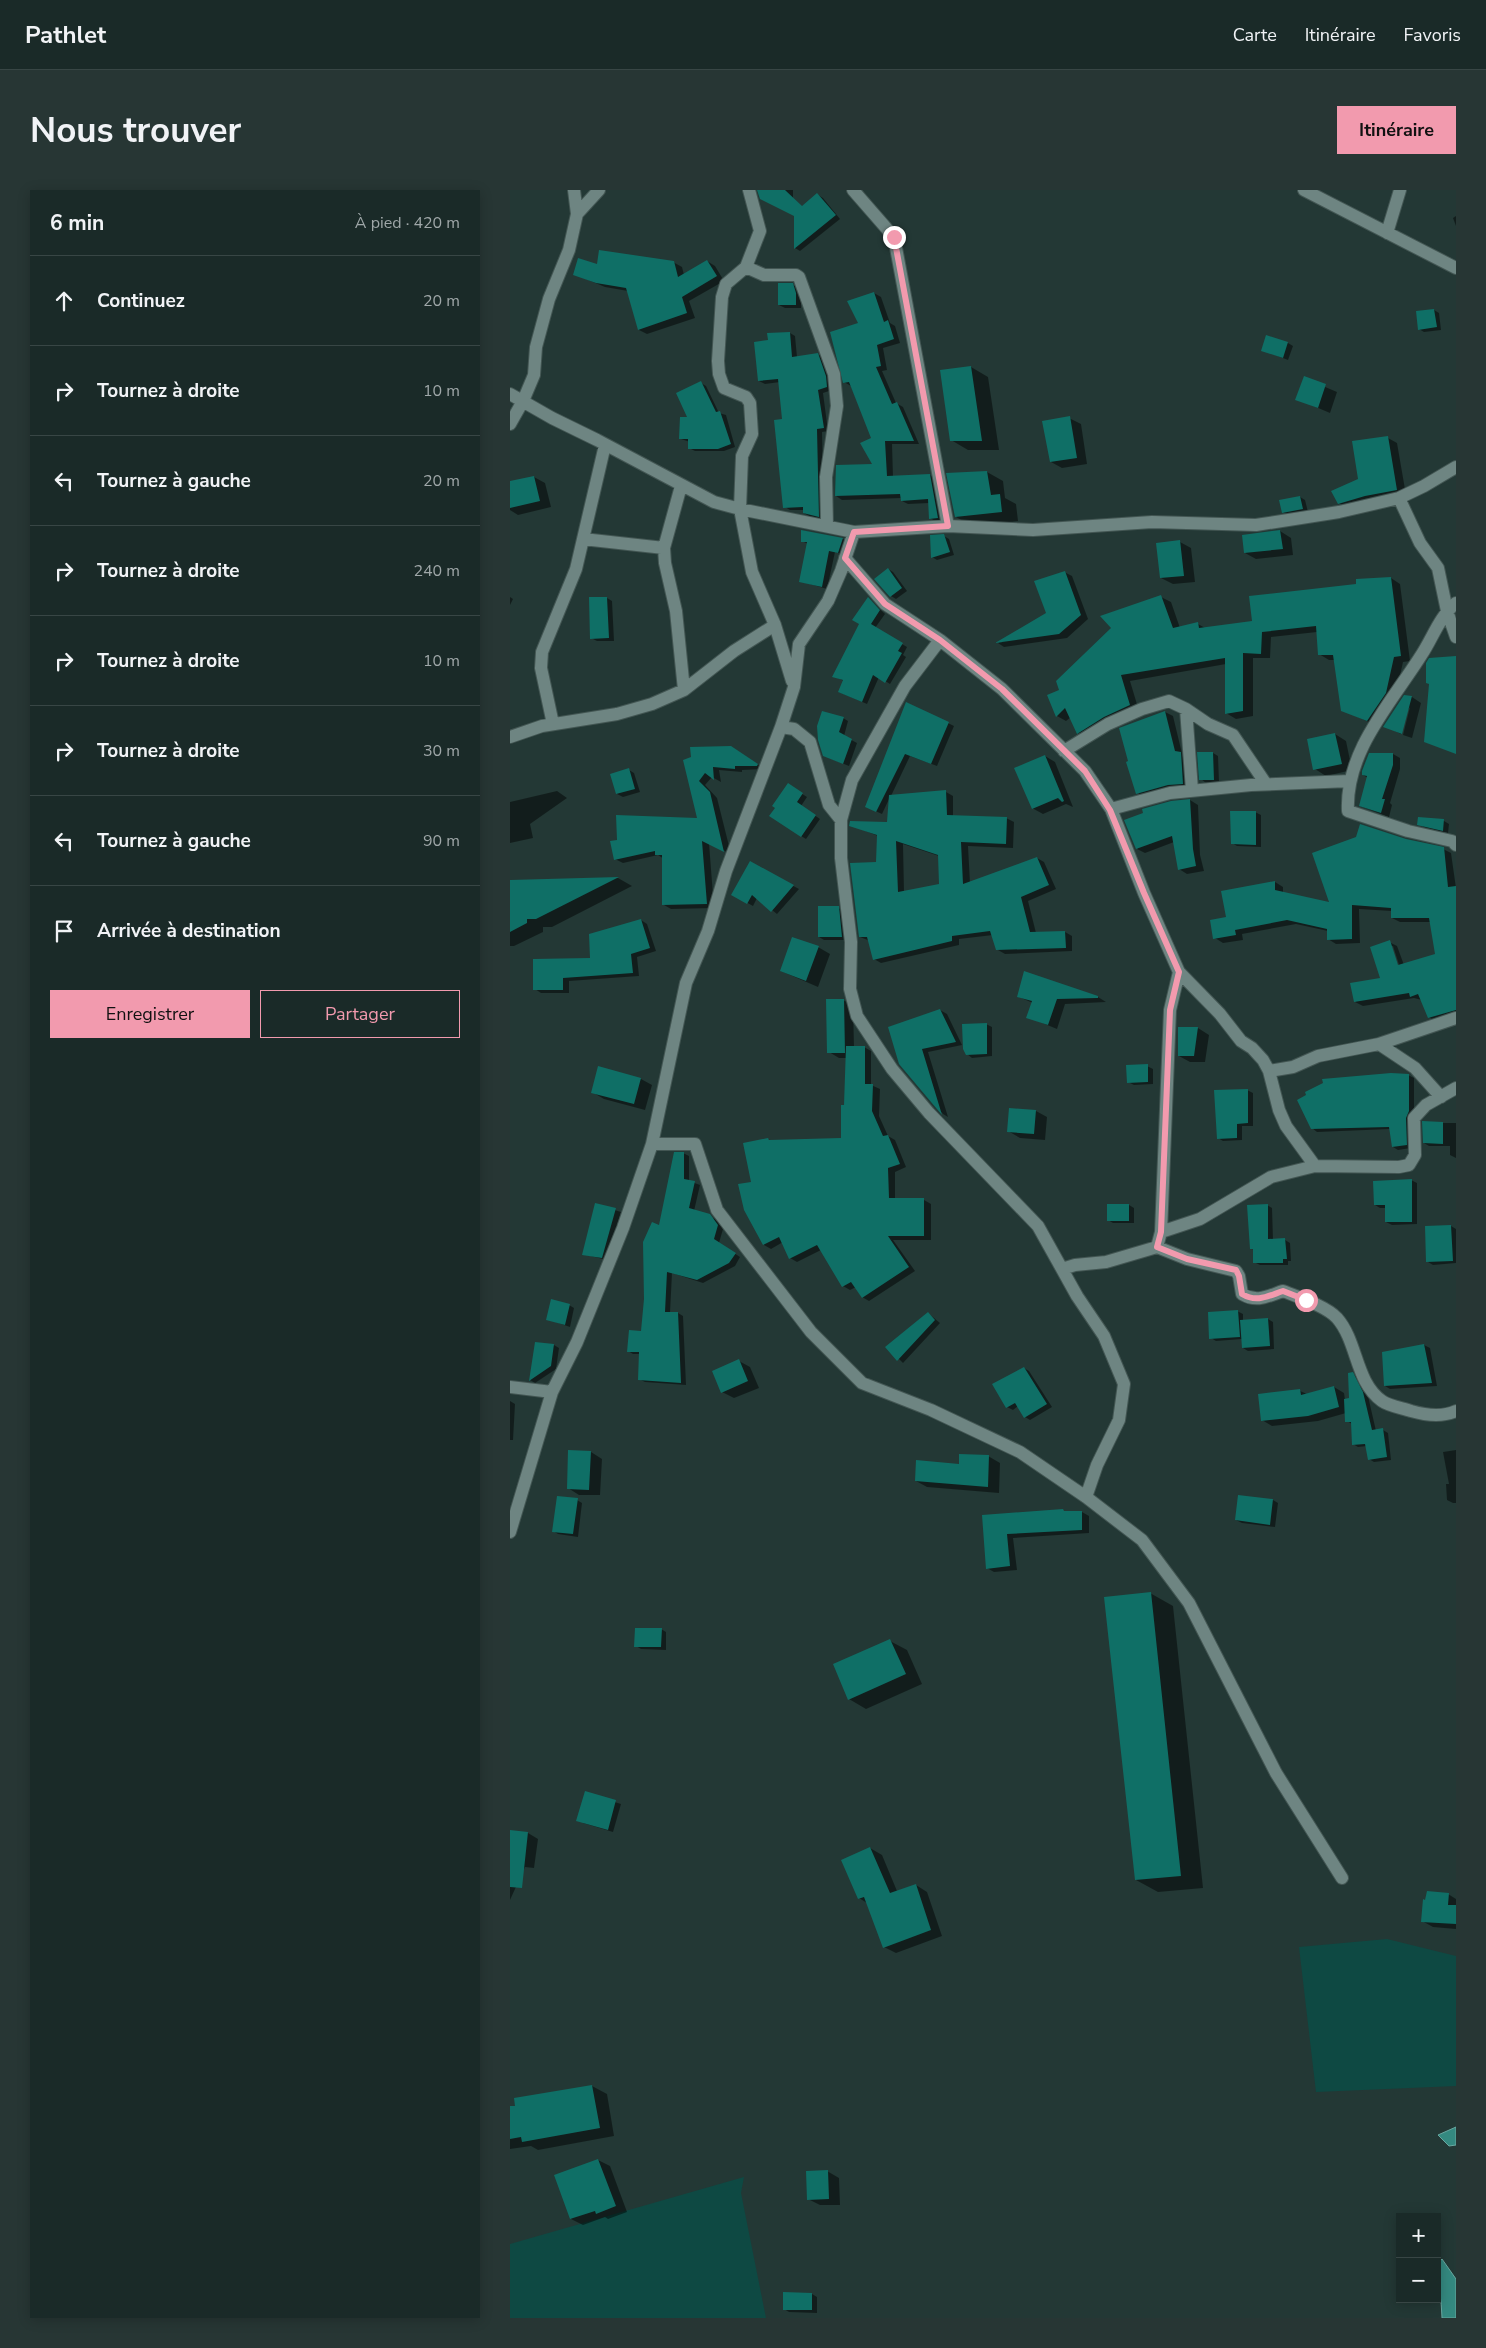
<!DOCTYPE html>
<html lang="fr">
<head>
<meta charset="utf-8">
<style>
  :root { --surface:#1a2a28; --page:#273634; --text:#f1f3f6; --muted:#9fa7a8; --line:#384645; --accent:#f29aae }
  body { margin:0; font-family:"Nunito Sans",sans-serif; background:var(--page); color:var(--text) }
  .controls { position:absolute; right:15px; bottom:15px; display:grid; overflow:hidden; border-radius:0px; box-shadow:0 2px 12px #0003 }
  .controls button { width:45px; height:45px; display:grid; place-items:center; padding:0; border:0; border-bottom:1px solid var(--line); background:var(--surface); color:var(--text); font:25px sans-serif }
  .stop { position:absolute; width:15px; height:15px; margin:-11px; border:4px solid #f29aae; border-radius:50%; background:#fff }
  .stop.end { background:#f29aae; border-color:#fff; box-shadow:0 1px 5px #0008 }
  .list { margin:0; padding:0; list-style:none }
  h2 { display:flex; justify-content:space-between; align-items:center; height:65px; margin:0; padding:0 20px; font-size:21px }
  h2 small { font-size:16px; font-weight:400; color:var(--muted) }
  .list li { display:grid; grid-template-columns:32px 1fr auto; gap:15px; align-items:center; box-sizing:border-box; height:90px; padding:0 20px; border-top:1px solid var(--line) }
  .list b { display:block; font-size:19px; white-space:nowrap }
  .list em { font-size:16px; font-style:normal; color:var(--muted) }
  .actions { display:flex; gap:10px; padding:15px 20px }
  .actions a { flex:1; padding:11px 0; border:1px solid var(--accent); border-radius:0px; text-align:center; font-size:18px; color:var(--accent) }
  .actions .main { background:var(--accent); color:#111 }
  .icon { flex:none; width:28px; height:28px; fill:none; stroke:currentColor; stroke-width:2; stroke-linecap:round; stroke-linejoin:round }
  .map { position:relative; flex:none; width:946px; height:2128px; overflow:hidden; border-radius:0px }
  header { display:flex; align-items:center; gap:30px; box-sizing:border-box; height:70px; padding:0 25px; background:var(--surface); border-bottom:1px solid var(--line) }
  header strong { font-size:24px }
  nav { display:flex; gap:28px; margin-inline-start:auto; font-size:18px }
  .intro { display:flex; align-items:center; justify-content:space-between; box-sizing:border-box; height:120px; padding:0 30px }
  h1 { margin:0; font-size:35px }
  .button { padding:12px 22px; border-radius:0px; background:var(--accent); color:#111; font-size:18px; font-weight:700 }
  main { display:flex; gap:30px; padding:0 30px }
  aside { flex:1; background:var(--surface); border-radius:0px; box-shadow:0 2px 12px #0003 }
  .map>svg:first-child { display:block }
</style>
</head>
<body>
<header>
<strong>Pathlet</strong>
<nav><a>Carte</a><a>Itinéraire</a><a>Favoris</a></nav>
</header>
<div class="intro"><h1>Nous trouver</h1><a class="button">Itinéraire</a></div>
<main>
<aside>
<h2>6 min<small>À pied · 420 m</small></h2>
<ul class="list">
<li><svg class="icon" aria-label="ahead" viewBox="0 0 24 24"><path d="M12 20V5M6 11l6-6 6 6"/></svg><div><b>Continuez</b></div><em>20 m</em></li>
<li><svg class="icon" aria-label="right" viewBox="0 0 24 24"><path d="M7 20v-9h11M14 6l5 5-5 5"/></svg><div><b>Tournez à droite</b></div><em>10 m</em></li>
<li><svg class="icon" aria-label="left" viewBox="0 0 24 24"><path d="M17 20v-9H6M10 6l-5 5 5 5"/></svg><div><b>Tournez à gauche</b></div><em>20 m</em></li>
<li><svg class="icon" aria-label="right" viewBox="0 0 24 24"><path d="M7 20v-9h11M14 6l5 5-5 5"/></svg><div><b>Tournez à droite</b></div><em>240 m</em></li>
<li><svg class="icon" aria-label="right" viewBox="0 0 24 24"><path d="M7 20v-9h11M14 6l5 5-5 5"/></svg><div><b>Tournez à droite</b></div><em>10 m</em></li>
<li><svg class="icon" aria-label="right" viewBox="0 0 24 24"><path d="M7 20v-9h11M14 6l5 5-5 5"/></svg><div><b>Tournez à droite</b></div><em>30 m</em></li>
<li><svg class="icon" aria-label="left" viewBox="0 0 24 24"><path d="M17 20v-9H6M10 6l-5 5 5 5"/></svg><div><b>Tournez à gauche</b></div><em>90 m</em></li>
<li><svg class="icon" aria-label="arrive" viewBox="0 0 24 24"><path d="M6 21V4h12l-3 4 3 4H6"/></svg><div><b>Arrivée à destination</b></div></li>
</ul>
<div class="actions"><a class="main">Enregistrer</a><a>Partager</a></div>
</aside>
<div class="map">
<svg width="946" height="2128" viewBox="0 0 946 2128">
  <rect width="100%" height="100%" fill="#233835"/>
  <path fill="#0e4943" d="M877,1749L946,1766V1896L806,1902L789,1757Z
    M234,1987L231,2003L256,2128H0V2054Z"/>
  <path fill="#348980" stroke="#69a8a1" d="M946,1937V1955L939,1956L928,1945Z
    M932,2069L946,2089V2128H932C932,2109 927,2093 927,2074Z"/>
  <path fill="#0007" fill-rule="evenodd" d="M255,0H283V24L308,5L313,8L330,29L290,61L285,58V26Z
    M946,26V36L943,28Z
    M197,71L205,76L214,91L179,111L185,128L137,144L129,140L118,101L95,97L64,84L88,76L163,72L172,77L174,85Z
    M282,94L288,98L291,107V118H275L269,115Z
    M364,103L371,107L380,133L385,136L390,153L373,158L377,180L372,181L386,213L393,217L409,254H382L383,287L420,285L426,289L434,332H427L420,328L419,313L398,314L392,311V308L332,310L326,306L364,275L362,248L341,196L334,192L350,134L339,112Z
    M924,120L929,123L931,140L914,142L909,139Z
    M280,143L285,146L287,167L307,164L313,167L322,200L313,203L318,241L312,242L314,329L299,326L294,323V320H280L275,317L273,230L270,192L255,194L249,191L259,151Z
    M778,153L783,156L778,170L752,160Z
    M461,177L478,187L489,260H458L441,250Z
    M794,188L827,202L820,223L787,209Z
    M191,193L196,196L209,223L216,225L225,257L214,261H185L179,258L180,252L171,249Z
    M559,228L571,234L577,274L552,278L541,272Z
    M878,248L887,253L896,305L838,319L829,313L850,290Z
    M477,282L493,291L495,308L506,314L508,331L462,336L446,327Z
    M24,287L35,293L41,317L8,325L0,320V293Z
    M790,307L795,310L798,322L778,325L773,322Z
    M293,341L333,349L338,352L334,365L325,362L317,399L290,391L298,354L292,351Z
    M770,341L781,348L783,365L746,369L735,363Z
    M434,346L439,349L444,365L427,370L422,367Z
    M670,352L681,358L685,392L663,394L651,388Z
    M378,379L383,382L397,401L386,409L381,406Z
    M554,382L562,386L578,429L557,448L494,457L488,453L537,424Z
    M881,388L890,394L900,471L893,472L885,508L868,536L832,520L825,470H819L809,464L807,442L761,447L760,468H743V526L726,529L716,523V474L620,491L629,521L578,548L568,543L561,527L556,531L547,526L550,501L651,407L661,412L670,438L688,434L695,438L744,432L848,395Z
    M0,407L3,409L0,415Z
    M97,408L102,411L104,451H87L81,448Z
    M358,408L375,424L365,438L397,457L393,465L396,467L380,494L369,487L357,514L329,502L334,491L324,486L351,434Z
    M894,507H902L911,513L902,548L893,545L900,517L897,521L891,544L875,536Z
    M397,513L444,536L427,576L400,566L381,606L436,602L443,606V627L496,628L504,632L503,658L458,656L460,693L527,668L534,672L546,699L518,711L526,743L555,742L562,746V761L495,764L488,760L483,745L449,749V755L371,773L364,769L360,751L350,747L367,673L368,646L341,635L378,633L380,607L372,624L361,619ZM393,654L429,666L430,695L394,702Z
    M655,522L663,526L680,597L635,607L628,603L611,539Z
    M333,528L338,531L334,546L347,553L339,576L319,568Z
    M825,544L836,551L842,580L816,586L805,579Z
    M228,562L255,579L232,580V582L209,580L211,592L202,587L195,595L207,608L221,664L199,653L204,718L161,719L154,715V669L148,665L113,673L105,669L189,629L174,570Z
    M689,563H703L708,566L709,592L696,593L691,589Z
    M883,564L890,568V579L880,613L882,615L879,627L850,616L858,588L853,585Z
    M535,566L545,572L563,617L556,614L533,624L522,618Z
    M119,580L124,583L130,602L113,607L107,604Z
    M278,595L297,607L291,616L310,629L296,649L291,646L267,617Z
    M47,601L57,608L20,634L23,648L0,653V612Z
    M680,610L688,615L690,665L694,681L677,684L669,679L664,652L635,663L627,659Z
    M745,622L751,625V657L727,656L722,653Z
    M909,628L934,631L939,634L938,643L914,637L909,634Z
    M895,650L933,659L941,663L946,698V826L927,832L919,827L912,810L904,808L853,816L845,812L872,789L879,752L887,756L894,775L926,765L921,732H890L882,728V721L849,719L850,753L826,754L818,749V741L786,734L732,744L733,750L713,753L705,748L718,729L713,702L765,692L773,697V703L821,714ZM880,756H883L891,781L889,782Z
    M240,673L289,699L267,724L247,708L243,716L223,705Z
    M108,688L122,696L42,737H33V742L4,756H0V691Z
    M328,718L334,721L337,750H314L309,747Z
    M131,730L137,734L146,761L127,767L129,786L59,791V803H31L25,799L82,770Z
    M308,757L320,764L308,797L271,781Z
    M509,807H588L596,812L555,814L547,839L518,827L523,813Z
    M333,810L343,816L344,857H354L361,861V895L370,899L369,926L378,946L385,950L396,977L385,982V1010H414L421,1014V1050H383L405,1081L359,1111L352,1107L346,1097L340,1100L333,1096L311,1060L287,1072L280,1068L273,1052L261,1059L254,1055L242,993L258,949L263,952L333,950L337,868H329L319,862Z
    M430,820L437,824L452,855L418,862L438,927L433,924L390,874Z
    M476,834L482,837V866L462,868L457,864Z
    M688,838L699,845L695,872H680L669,866Z
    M637,876L643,879V894L624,895L618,892Z
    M898,885L904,888V924L901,958L888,960L883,957L880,939L807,942L802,938Z
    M131,889L142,895L135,920L94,909L82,902Z
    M737,900L743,903V936H732V950L713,951L708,948Z
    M526,921L537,927L535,950L510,948L498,941Z
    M914,933H946V968L940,965V956H919L914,953Z
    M173,963L179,966V991L190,995L184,1021L205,1029L213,1039L209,1053L230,1067L225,1076L193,1093L162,1083L160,1123H168L173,1126L176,1195L135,1192L129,1189L131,1164H123L118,1161L132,1142L150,1037Z
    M901,990L907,993V1034L882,1035L876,1032V1018H870L865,1015Z
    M86,1014L111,1022L97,1070L73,1064Z
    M619,1015L624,1018V1033H603L598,1030Z
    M757,1015L762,1018L763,1050H775L780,1053L781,1071H778V1075H750L744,1072V1060L741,1058Z
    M941,1036L946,1039V1073L923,1075L918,1072Z
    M59,1115L64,1118L60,1137L37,1129Z
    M727,1121L733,1124V1131L758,1129L763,1132L764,1159L738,1161L733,1158L732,1149L706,1151L701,1148Z
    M418,1123L430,1133L393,1173L377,1157Z
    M44,1155L49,1158L46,1179L25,1193L20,1190Z
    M914,1155L920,1158L927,1196L880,1199L875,1196L874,1163Z
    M229,1171L240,1177L249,1198L224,1208L212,1202Z
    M514,1178L519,1181L542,1217L520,1230L515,1227L508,1216L503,1220L497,1217Z
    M842,1184L848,1187L858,1206L866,1241L873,1240L878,1243L881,1270L864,1272L859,1269L857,1256L848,1257L843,1254L842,1234L837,1231L836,1223L808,1231L762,1236L752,1230L790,1201L797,1204L824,1197L834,1203L835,1210L841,1209Z
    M0,1211L5,1214L3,1250H0Z
    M946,1260V1313H943L937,1310L936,1294H939L933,1262Z
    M59,1262H81L92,1269L90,1305H69L58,1298Z
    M478,1266L490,1273L489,1303L417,1297L406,1291Z
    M729,1306L763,1310L768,1313L765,1337L732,1333L726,1330Z
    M67,1310L72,1313L68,1347L48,1344L43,1341Z
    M572,1322L579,1326V1343L503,1348L507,1380L484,1382L477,1378L473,1326Z
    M640,1403L663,1416L693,1698L648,1702L626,1690Z
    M151,1439L156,1442V1460L131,1459L126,1456Z
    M380,1451L397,1460L412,1494L356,1519L339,1509Z
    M76,1603L111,1614L103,1642L73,1633Z
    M0,1641L18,1643L28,1649L24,1678L15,1677L0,1710Z
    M360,1658L372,1665L387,1701L406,1695L417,1702L432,1746L386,1763L374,1757L357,1713L349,1708Z
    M938,1704L946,1709V1739L923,1737L912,1731Z
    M82,1896L97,1904L104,1946L28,1960L21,1956L0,1959V1918Z
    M88,1970L100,1976L117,2022L98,2029L95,2027L73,2035L61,2029Z
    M317,1981L329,1988L330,2015H310L298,2009Z
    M302,2104L307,2107V2123L279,2122L274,2119Z"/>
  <path fill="#0f6f66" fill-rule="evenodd" d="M247,0H275L292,16L307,3L326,25L284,59V26L250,9Z
    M89,60L164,71L168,87L197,70L207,86L172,107L177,123L128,140L116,98L86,93L63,85L68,68L87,74Z
    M268,93H283L286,103V115H268Z
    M364,102L374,132L378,130L384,149L367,155L371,176L366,177L382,214L387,212L404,251H375L377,286L420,284L428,328L419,329L418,309L391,311L390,304L325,306L326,275L362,274L350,253L361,248L339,192L333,193L320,142L348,133L337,111Z
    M924,119L927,137L908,140L906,121Z
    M280,142L282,167L308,163L316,186L317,197L308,200L314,238L307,239L309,327L293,323V317L273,318L264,230L272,229L268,189L248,191L244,152L258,150L257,143Z
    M756,145L778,152L773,168L751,161Z
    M461,176L472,251H440L430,180Z
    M794,186L816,194L808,218L785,210Z
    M191,191L206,222L210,221L221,254L208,259H178V249H169L170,227H177L166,203Z
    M560,226L567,268L540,272L532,231Z
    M878,246L887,300L855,306L828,314L821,301L848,289L842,251Z
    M477,281L481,305L490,304L492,322L445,327L436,283Z
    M24,286L30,311L0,318V291Z
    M790,306L793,319L772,323L769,310Z
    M291,340L333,348L328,363L319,361L312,397L289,392L297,352H291Z
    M770,340L773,359L734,363L732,345Z
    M434,344L440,362L421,368L420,345Z
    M670,350L674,386L650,388L646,353Z
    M378,378L392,398L380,407L364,389Z
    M555,381L571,425L549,444L485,453L536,423L524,391Z
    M881,387L891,466L884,467L876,503L857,531L831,521L823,465H808L806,436L752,442L751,464L733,463V521L715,524V468L611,485L620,515L594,527L567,544L555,518L546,527L537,505L549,500L546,491L601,438L590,426L651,405L663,438L688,432L689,438L742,431L739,406L846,394V389Z
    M79,407H97L99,448L80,449Z
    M358,407L370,420L361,434L393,453L388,461L392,463L375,493L363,485L352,512L328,502L333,490L322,487L349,434L342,430Z
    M946,466V564L914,552L919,494L916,493V473L919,468Z
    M894,505L902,506L892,544L873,537Z
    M396,512L439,532L421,574L395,564L366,622L355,617Z
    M312,521L334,527L329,542L342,549L333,574L313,566L308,550L307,536Z
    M655,521L665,561L671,562L673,594L658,595L626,604L616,572L618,571L609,538Z
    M825,543L832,574L803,580L797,549Z
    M221,556L248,574L247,576H225V579L203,577L204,590L195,583L189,591L200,602L214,662L192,651L197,714L152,715V665H145V661L104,670L100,651L107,650L106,625L187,628L173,570L181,567L180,557Z
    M687,562H703L704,590H689Z
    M859,563H883V575L872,609H875L871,623L849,616L857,586L852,585V581Z
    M535,565L554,611L552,612L548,608L522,619L504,578Z
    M119,578L125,599L106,604L100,584Z
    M278,593L293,603L287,612L306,625L291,647L259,626L265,618L262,616Z
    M436,600L437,625L497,627L496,654L451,652L453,694L527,667L539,695L511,707L520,742L555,741L556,758L486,760L480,741L442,746V751L363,770L357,747H349L340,673L366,672L367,645L339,636L340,631L377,632L379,605ZM386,651L428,665L429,694L388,702Z
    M680,609L683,659L686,676L668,680L662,646L626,659L614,630L633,623L632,619L661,611Z
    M720,621H746V655L721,654Z
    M908,627L934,629L933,641L907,635Z
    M850,634L896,649L934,657L938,697L946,696V820L918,828L908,804L900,807L899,803L844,812L840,793L870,788L860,757L880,750L888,775L925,764L919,728H881V718L842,715V749L817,750V739L777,730L725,740L726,745L703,749L700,730L716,727L711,701L765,691V700L819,712L802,663L846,647Z
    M240,671L284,695L261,722L242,705L237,714L221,705Z
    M109,687L26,729H17V733L0,742V690Z
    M308,716H329L332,747H308Z
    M131,729L140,758L121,764L123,783L53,788V800H23V769L80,768L79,744Z
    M282,747L309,756L296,791L270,781Z
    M514,781L588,806V808L547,809L538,835L516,828L522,811L507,807Z
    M316,809H334L335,863H317Z
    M430,819L446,852L412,859L432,925L389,874L378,837Z
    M477,833V864L456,865L453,859L452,834Z
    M668,837H688L684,866H668Z
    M336,856H355V894H363L362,921L373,946L378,945L390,974L378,978L379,1008H414V1046H378L399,1077L352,1108L341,1092L332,1097L307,1055L279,1069L269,1047L253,1055L234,1020L228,994L241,992L233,953L258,948L259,950L331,948V915H334Z
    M638,874V892L617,893L616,875Z
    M88,876L131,888L124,914L81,903Z
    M881,883L899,884V921L896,928L897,955L882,957L879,937L801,939L787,910L796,905L795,902L813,893L812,889Z
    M738,899V933L727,934V948L707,949L704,900Z
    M499,918L526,920L524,944L497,942Z
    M912,931L933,932V954L913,953Z
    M164,962H174V989L185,991L179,1018L200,1024L208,1035L204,1049L226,1063L219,1073L187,1090L157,1082L155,1122H168L171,1193L128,1190L129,1162H117L119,1140L131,1141L134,1109L133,1052L142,1032L149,1035Z
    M902,989V1032H875V1015H864L863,991Z
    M85,1013L106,1018L92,1068L72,1065Z
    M597,1014H619V1031H597Z
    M758,1014V1049L775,1048L777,1069H773V1073H743V1059H740L737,1015Z
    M941,1035L943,1071L916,1072L915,1036Z
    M41,1109L60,1114L55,1135L36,1130Z
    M728,1120L730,1147L699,1149L698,1122Z
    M418,1122L425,1130L387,1171L375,1157Z
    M758,1128L760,1156L732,1158L730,1130Z
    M25,1152L44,1154L41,1176L19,1191Z
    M914,1154L922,1193L874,1196L872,1162Z
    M229,1169L238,1191L211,1203L202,1181Z
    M514,1177L537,1214L514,1228L505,1213L496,1218L482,1194Z
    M843,1182L853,1202L862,1240L873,1238L877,1267L858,1270L855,1254L842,1255L841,1232H835L834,1209L839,1208L838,1183Z
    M824,1196L829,1217L798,1226L751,1231L748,1204L790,1199L791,1205Z
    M58,1260L81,1261L79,1300L57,1299Z
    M449,1264L479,1265L478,1297L405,1291L406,1270L449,1274Z
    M728,1305L763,1309L760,1335L725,1330Z
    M47,1306L68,1308L63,1344L42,1342Z
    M553,1319L554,1321H572V1340L497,1344L500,1376L476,1379L472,1325Z
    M641,1402L671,1686L625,1690L594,1407Z
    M125,1438H152L151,1457H124Z
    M380,1449L396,1484L338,1510L323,1474Z
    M75,1601L106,1610L98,1640L66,1631Z
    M0,1640L18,1642L12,1698L0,1697Z
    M360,1657L380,1703L406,1694L421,1740L373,1758L354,1707L348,1709L331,1670Z
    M917,1701L939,1703L938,1715H946V1734L911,1732L913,1709L915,1710Z
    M82,1895L90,1938L12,1952L11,1947L0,1949V1916H5L4,1908Z
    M88,1969L106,2016L86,2024L85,2021L60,2029L44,1985Z
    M318,1980L319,2009L297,2010L296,1981Z
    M273,2102L302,2103V2120H273Z"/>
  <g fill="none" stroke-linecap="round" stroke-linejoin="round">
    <defs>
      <path id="street" d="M239,0L250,41L236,77L216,94L212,107L208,171L209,184L214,198L236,207L240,213L242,244L232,266L230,319L242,382L265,435L282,491
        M343,0L384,47L438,336
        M794,0L946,78
        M67,24L89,0
        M877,43L890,0
        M236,77L254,85H286L289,87L324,184L327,216L316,287L317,336
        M0,204L42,228L87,250L204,312L230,319L344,342L438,336L523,340L642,332L746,335L829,322L889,308L914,296L946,277
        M0,234L13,211L24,185L26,157L39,109L59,60L67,24L64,0
        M171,296L154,358L155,373L166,421L174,500
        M889,308L910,353L928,378L937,421L946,447
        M73,349L154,358
        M335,368L375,414L430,450L492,499L575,581L601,619L634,703L669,782L710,824L731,851L742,858L753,870L759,881L769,920L776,936L805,976
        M946,413C930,426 923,447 912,464C882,512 835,561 838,621L898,641L942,651L946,655
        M676,519L682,600
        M43,534L31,478L32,462L66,379L95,255
        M271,537L284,539L300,552L319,615L331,630V668L341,752L340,799L347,826L382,879L419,923L528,1036L567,1106L594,1146L614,1194L609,1230L587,1275L576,1307
        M0,547L32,536L107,524L142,514L174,500L224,461L265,435
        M554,561L598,534L632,519L659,511L676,519L698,534L723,545L756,594
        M601,619L660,603L741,595L840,591
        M331,630L342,590L395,496L430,450
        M869,854L905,878L931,907
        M759,881L783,877L808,866L869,854L946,828
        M142,954H185L207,1020L301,1142L352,1193L421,1220L510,1262L576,1307L632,1350L679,1413L766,1583L832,1688
        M651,1042L690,1029L761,987L805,976L889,977L899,975L905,965L904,928L916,915L946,898
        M647,1057L677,1069L726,1081L729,1086L732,1104C747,1113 758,1106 773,1101C788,1107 816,1116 827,1128C848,1152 845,1192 872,1211C879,1216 892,1218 901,1221C915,1225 933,1227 946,1221
        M552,1079L565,1075L596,1072L647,1057L651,1042L660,820L669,782
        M0,1197L42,1202
        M0,1342L42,1202L67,1152L113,1038L142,954L176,793L198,741L216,681L271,537L284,497L289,454L318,411L331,381L344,342"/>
    </defs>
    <use href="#street" stroke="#435653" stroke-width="14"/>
    <use href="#street" stroke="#6e8582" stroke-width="12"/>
  </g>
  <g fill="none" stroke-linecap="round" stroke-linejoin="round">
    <path stroke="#f29aae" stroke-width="6" d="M384,47L438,336L344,342L335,368L375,414L430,450L492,499L575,581L600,620L634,703L669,782L660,820L651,1042L647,1057L677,1069L726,1080L729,1086L732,1104C747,1113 758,1106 773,1101L796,1110"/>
  </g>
</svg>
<div class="controls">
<button>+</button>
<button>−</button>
</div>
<div class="stop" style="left:796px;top:1110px"></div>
<div class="stop end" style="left:384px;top:47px"></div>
</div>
</main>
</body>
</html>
